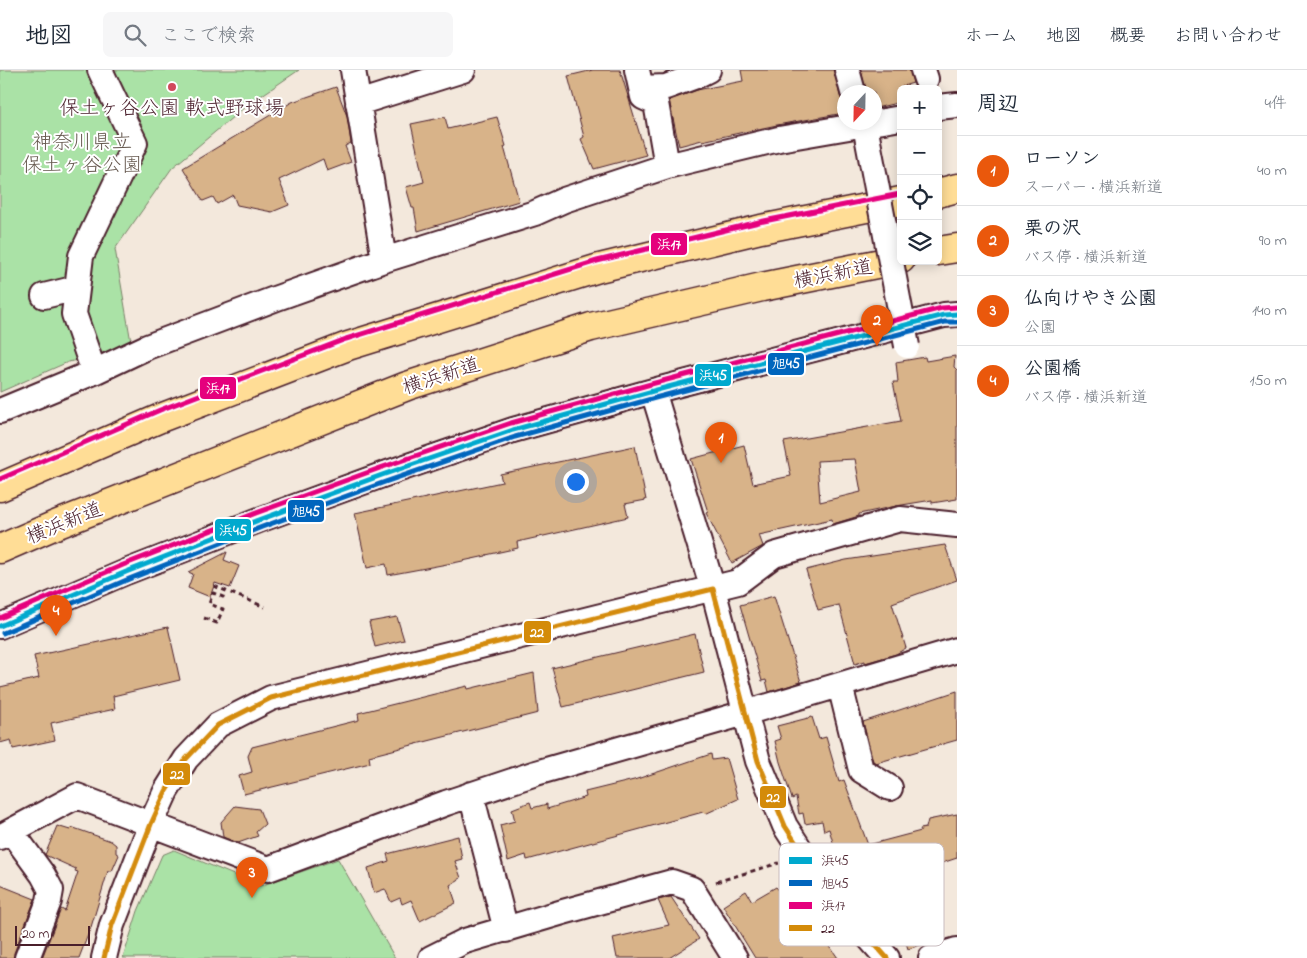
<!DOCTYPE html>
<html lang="ja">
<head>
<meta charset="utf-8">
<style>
  :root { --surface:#fff; --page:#f6f6f7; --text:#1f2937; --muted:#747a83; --line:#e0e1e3; --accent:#ea580c }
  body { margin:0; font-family:"Indie Flower","Klee One",sans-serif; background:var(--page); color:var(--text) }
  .controls { position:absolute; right:15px; top:15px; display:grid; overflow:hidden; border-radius:8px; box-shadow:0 2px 12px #0003 }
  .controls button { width:45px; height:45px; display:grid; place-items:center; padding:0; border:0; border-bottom:1px solid var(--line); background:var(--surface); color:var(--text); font:25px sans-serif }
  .compass { position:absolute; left:837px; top:15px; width:45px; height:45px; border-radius:50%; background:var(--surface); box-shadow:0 2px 12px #0003; rotate:202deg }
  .scale { position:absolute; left:15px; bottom:12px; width:75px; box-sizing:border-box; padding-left:5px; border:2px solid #4a1f2b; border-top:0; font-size:14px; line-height:18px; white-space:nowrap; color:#4a1f2b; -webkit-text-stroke:4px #fff; paint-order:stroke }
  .you { position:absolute; left:575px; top:411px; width:18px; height:18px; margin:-12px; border:4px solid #fff; border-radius:50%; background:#1a73e8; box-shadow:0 0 0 8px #1a73e833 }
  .badge { display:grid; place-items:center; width:32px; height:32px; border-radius:50%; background:var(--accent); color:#fff; font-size:16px; font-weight:700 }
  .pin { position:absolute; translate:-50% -41px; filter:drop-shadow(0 1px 2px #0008) }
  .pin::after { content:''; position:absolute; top:26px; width:18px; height:15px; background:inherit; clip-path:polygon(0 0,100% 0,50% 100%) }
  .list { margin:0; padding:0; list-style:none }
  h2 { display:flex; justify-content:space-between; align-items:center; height:65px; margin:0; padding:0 20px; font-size:21px }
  h2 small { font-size:16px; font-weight:400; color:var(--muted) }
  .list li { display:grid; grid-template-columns:32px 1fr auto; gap:15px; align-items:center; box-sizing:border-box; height:70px; padding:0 20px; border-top:1px solid var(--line) }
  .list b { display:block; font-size:19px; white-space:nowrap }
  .list p { margin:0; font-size:16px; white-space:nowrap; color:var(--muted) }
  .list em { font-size:16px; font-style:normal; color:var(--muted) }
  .icon { flex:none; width:28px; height:28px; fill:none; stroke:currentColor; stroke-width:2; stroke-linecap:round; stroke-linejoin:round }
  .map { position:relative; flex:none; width:957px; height:888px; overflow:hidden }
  header { display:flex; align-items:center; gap:30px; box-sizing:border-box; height:70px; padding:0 25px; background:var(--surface); border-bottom:1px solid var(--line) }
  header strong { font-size:24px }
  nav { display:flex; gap:28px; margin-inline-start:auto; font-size:18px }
  .search { width:350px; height:45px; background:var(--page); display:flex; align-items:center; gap:12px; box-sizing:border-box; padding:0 18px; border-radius:8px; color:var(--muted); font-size:19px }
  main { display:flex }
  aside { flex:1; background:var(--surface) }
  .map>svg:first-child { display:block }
</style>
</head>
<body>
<header>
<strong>地図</strong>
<div class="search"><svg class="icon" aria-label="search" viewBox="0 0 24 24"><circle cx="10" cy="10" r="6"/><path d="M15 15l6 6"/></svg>ここで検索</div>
<nav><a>ホーム</a><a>地図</a><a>概要</a><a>お問い合わせ</a></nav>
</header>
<main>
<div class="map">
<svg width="957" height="888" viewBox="0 0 957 888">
  <rect width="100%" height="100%" fill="#f3e8dc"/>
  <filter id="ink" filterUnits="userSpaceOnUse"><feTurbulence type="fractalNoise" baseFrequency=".02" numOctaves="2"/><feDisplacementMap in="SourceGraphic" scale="10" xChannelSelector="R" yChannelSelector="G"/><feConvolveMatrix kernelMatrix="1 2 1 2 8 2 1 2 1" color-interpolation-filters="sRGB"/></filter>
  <g filter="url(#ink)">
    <path fill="#aae2a6" stroke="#7a8068" d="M0,0H299L246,36L172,98L115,179L131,272L117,283L68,292L0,322Z
      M174,780L260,816L338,789L395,888H123L138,841L162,785Z"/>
    <path fill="#d8b389" stroke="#4a1f2b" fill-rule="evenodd" d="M593,0H620L646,85L594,99L581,69L584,67L568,6Z
      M741,0H834L840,26L844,33V43L777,55L702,71V70L679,76L669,30L697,20L743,11Z
      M861,0H910L913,13L900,17L901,32L876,38L874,37V22H866Z
      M336,17L347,46L351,73L345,76L351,92L327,101L323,89L279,110L289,135L272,142L237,135L233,125L217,134L213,127L203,131L183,98L292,32Z
      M445,47L448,59L497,47L506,76L504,77L519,131L418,161L414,138H412L406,117L424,112L411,54Z
      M955,286L954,297L957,300V429L932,433V430L896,436L859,444V446L833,454L832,449L759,465L763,476L732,493L706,443L708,442L691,389L744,375L753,414L791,406L784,372L901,351L893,312H898L896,292L925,287L926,291ZM855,389L861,422L820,432L817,391Z
      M635,376L646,430L625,434L628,447L517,472L518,478L486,485V486L458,492L388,505L386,494L367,498L355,443L502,412L500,404Z
      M945,475L957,510L892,533L906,578L896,584L865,593V591L855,594L839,535L818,540L806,500L846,490Z
      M227,482L224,490L239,496L230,518L215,513L210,527L188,518L193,504L188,502Z
      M774,526L801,612L769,622L766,610L762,611L740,535Z
      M397,547L404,570L375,577L369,552Z
      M168,557L180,610L113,626L115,639L51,653L55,670L13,679L11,670L0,673V617L39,608L34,586Z
      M695,564L704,602L563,637L552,598Z
      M534,603L538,643L369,686L370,693L244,724L239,706L252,702L248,686L252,677L359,650L358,643L467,616L468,619Z
      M957,621V670L876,693L873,691L863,652Z
      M812,647L819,669L826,667L839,712L844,710L868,775L921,761L920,759L926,758L928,750L957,744V788L915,802L930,847L936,845L942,868L908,879L904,866L900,868L895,856L889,858L887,846L881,849L877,838L872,840L869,829L864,830L860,819L854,821L850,810L845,812L829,759L824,761L822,751L805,754L803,743L799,744L796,727L792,729L780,692L775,671L781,669L777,656Z
      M711,684L712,690L726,688L738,729L705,744L703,742L527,790L526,785L508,791L500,755L515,751L512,739L530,732L532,738L547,734V739L586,727L585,722L634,710Z
      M235,736L259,739L265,754L256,762L258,766L238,773L223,767L221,752Z
      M57,756L70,760L71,757L111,771L116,775V783L119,785L112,801H108L91,857L79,888H42L61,839L65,841L78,802L75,801L76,799L45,785Z
      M458,766L462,789L455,791L461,808L450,815L456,833L420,851L411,830L402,834L400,828L391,832L385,819L374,823L368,798L389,791L387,784Z
      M0,815L35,829L14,883V888H0Z
      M776,817L783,825L791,821L838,888H755L723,836L746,821L752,831Z
      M671,827L699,869L669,888H617L613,868L669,855L658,830Z"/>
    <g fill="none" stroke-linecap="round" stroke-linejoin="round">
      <defs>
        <path id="minor" d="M353,0L384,190
          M637,0L643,27L656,33L667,96
          M847,0L853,22
          M923,0L926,9
          M641,18L666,17L696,6L708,0
          M358,33L463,0
          M938,37L957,35
          M44,226L77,218
          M94,302L74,244L81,186L135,73L100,0
          M653,321L713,519L758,691L785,756L825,818L887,888
          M0,341L94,302L147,277L277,228L384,190L535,143L564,130L667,96L779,69L901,48
          M0,556L126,502L259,450L382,405L513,360L653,321L944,245L957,244
          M840,615L861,700L890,718
          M471,724L506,860
          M11,761L43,805L51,820L49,831L27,888
          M0,767L77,726L268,799L446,733L536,703L745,643L957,580
          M104,888L112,855L151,754L166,721L186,689L218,655L271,628L738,512L774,485L900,449L957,455
          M431,888L465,871L563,842L672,812L692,819L735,888
          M931,888L957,880"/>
        <path id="highway" d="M938,123L957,118
          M938,181L957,178
          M0,417L163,347L348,276L599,198L761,159L901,131
          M0,479L53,456L407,316L591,257L762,217L901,189"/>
      </defs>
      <use href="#minor" stroke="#4a1f2b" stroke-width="28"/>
      <use href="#highway" stroke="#4a1f2b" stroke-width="31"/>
      <path stroke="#4a1f2b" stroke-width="3" stroke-dasharray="5 4" stroke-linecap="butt" d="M214,516L265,537
        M204,548L217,553L223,539L209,534L213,523L223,527L225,521
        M716,812L779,793"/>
      <use href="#minor" stroke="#fff" stroke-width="24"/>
      <use href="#highway" stroke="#ffdd96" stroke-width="28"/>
      <defs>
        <path id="minor-bridge" d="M867,66L907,276"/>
      </defs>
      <use href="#minor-bridge" stroke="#4a1f2b" stroke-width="28" stroke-linecap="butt"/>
      <use href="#minor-bridge" stroke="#fff" stroke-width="24"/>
      <defs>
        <path id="bus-1" d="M0,556L126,502L259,450L382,405L513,360L653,321L944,245L957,244"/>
        <path id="bus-2" d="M3,563L129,509L262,457L385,412L515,367L655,328L945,252H957"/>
        <path id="bus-3" d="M0,409L160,340L346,269L597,191L759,152L900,124
          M0,548L123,495L256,443L380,398L511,353L651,314L942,238L956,237"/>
        <path id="bus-4" d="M104,888L112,855L151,754L166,721L186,689L218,655L271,628L713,519L758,691L785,756L825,818L887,888"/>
      </defs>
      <use href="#bus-1" stroke="#fff" stroke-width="9"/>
      <use href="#bus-2" stroke="#fff" stroke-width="9"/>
      <use href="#bus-3" stroke="#fff" stroke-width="9"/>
      <use href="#bus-4" stroke="#fff" stroke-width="9"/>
      <use href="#bus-1" stroke="#00a9ce" stroke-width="5"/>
      <use href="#bus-2" stroke="#0065bd" stroke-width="5"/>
      <use href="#bus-3" stroke="#e5007d" stroke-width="5"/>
      <use href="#bus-4" stroke="#d48b09" stroke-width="5"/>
    </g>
  </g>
  <circle fill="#d1495b" stroke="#fff" stroke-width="2" cx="172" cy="17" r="5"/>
  <g text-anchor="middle" stroke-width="4" stroke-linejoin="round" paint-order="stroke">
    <g font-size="20" fill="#4a1f2b" stroke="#fff">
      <text x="172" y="44">保土ヶ谷公園 軟式野球場</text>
    </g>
    <g font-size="20" fill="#675a50" stroke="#fff">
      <text x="82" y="78">神奈川県立<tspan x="82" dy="23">保土ヶ谷公園</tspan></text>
    </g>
    <g font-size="20" fill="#4a1f2b" stroke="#fff">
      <text transform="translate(833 203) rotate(-11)" y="7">横浜新道</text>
      <text transform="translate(441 305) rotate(-18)" y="7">横浜新道</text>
      <text transform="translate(64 452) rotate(-22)" y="7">横浜新道</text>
    </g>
  </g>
  <rect x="779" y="773" width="165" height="103" rx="8" fill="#fff" stroke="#c9bcbf" stroke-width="1"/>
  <rect x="789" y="787" width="23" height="7" fill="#00a9ce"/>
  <rect x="789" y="810" width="23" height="6" fill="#0065bd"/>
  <rect x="789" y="832" width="23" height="7" fill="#e5007d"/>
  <rect x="789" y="855" width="23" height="6" fill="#d48b09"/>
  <g font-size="14" fill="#4a1f2b">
    <text x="821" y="795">浜45</text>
    <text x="821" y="818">旭45</text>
    <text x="821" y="840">浜17</text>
    <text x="821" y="863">22</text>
  </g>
  <g stroke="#fff" stroke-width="2">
    <rect x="650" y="162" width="38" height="24" rx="5" fill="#e5007d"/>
    <rect x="767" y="282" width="38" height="24" rx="5" fill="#0065bd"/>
    <rect x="694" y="293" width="38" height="24" rx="5" fill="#00a9ce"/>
    <rect x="199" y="306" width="38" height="24" rx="5" fill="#e5007d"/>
    <rect x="287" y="429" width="38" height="24" rx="5" fill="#0065bd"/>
    <rect x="214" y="448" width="38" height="24" rx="5" fill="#00a9ce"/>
    <rect x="523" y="550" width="29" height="24" rx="5" fill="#d48b09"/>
    <rect x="162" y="692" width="29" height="24" rx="5" fill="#d48b09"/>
    <rect x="759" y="715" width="28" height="24" rx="5" fill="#d48b09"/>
  </g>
  <g font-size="14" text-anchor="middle" font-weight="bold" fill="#fff">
    <text x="669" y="179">浜17</text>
    <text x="786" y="298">旭45</text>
    <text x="713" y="310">浜45</text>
    <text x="218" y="323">浜17</text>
    <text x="306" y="446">旭45</text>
    <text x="233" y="465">浜45</text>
    <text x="537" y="567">22</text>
    <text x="177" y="709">22</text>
    <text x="773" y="732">22</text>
  </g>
</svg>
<div class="controls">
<button>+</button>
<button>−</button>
<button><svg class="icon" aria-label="locate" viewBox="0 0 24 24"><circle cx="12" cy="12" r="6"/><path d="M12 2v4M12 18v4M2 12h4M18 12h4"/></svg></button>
<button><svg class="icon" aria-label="layers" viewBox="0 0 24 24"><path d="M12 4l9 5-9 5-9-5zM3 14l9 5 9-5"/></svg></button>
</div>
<svg class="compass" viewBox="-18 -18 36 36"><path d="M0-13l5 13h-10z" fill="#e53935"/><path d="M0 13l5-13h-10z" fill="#747a83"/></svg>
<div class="scale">20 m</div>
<div class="you"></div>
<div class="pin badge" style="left:721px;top:393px">1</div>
<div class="pin badge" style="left:877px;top:276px">2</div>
<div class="pin badge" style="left:252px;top:828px">3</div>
<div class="pin badge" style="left:56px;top:566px">4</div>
</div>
<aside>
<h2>周辺<small>4件</small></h2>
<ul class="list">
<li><span class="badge">1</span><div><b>ローソン</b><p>スーパー · 横浜新道</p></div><em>40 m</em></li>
<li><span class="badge">2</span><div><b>栗の沢</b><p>バス停 · 横浜新道</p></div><em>90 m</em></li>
<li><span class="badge">3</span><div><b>仏向けやき公園</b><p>公園</p></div><em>140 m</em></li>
<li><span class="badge">4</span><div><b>公園橋</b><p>バス停 · 横浜新道</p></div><em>150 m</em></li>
</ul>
</aside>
</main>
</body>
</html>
